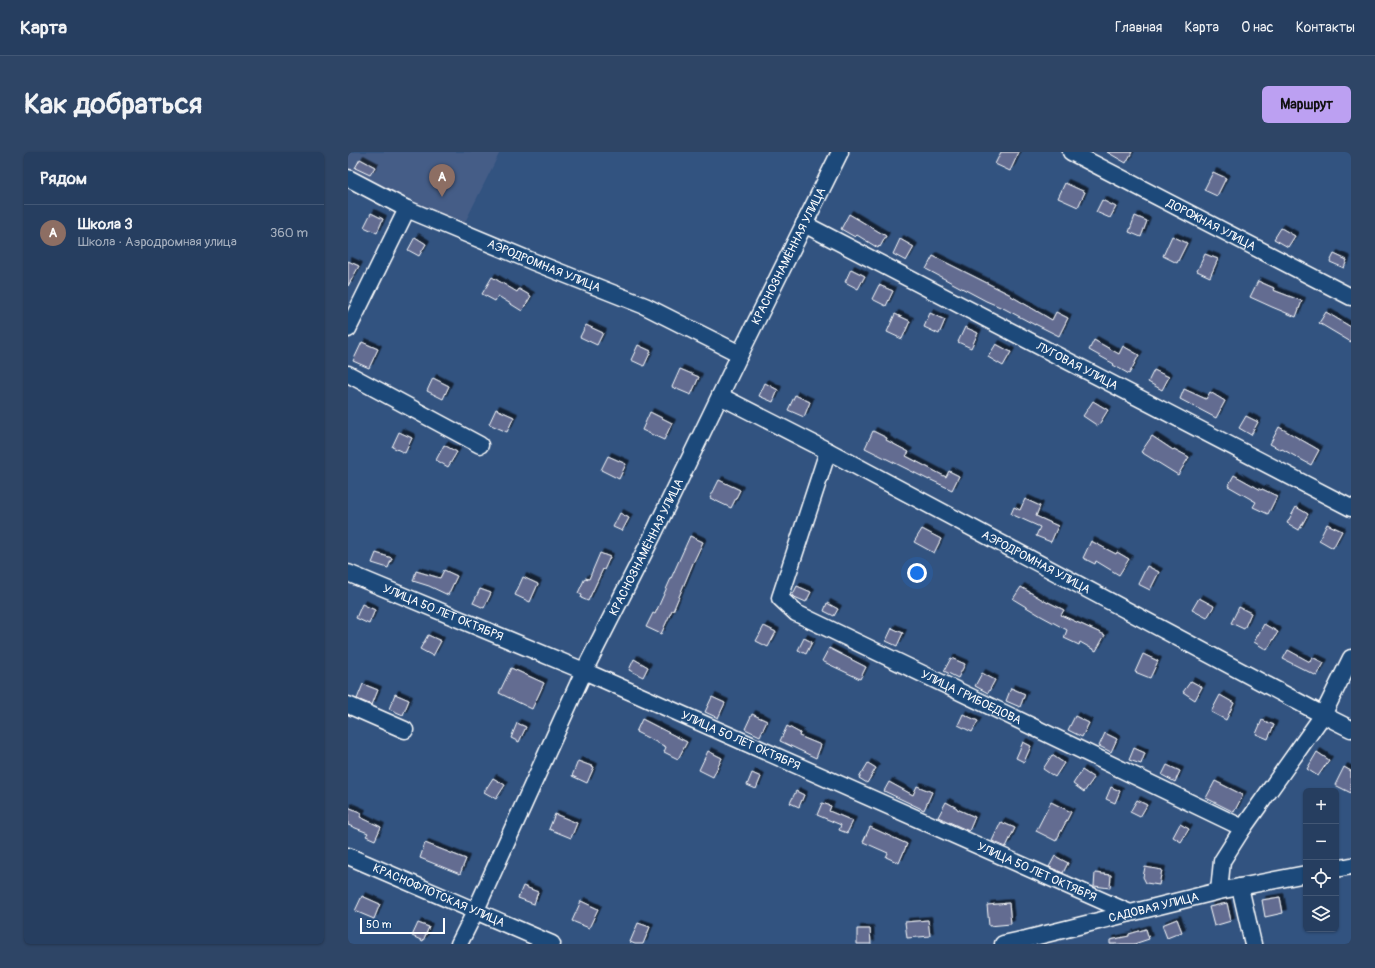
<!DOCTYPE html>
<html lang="ru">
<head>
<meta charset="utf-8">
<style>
  :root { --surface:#263e60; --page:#2e4566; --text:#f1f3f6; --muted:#a4aebd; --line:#425775; --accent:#bca0f2 }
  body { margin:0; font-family:Pangolin,sans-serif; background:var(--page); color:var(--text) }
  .controls { position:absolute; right:12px; bottom:12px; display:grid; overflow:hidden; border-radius:6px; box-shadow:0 1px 3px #0004 }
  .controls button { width:36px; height:36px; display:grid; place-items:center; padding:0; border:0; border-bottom:1px solid var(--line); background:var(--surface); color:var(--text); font:20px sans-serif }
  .scale { position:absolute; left:12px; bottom:10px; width:85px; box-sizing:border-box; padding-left:4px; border:2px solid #fff; border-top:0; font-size:11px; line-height:14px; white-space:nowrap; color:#fff; -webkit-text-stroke:3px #1f4a7a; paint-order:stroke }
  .you { position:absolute; left:569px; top:421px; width:14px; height:14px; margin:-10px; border:3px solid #fff; border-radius:50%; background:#1a73e8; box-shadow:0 0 0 6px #1a73e833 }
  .badge { display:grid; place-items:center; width:26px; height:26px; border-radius:50%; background:var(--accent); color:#fff; font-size:13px; font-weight:700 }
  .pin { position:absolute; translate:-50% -33px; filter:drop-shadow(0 1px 2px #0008) }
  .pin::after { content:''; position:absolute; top:21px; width:14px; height:12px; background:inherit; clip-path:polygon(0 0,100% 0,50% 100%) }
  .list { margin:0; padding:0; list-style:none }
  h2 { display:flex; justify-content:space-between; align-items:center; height:52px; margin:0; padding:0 16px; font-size:17px }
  h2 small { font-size:13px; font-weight:400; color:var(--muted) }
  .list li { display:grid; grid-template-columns:26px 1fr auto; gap:12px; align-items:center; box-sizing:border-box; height:56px; padding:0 16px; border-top:1px solid var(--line) }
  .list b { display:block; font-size:15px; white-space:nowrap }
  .list p { margin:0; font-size:13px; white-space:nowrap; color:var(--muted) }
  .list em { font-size:13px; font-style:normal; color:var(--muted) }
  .icon { flex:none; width:22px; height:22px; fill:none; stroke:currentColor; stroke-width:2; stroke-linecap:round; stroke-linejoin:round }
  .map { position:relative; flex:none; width:1003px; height:792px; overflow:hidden; border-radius:6px }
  header { display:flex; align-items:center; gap:24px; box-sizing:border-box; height:56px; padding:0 20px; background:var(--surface); border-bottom:1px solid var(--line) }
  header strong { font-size:19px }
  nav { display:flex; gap:22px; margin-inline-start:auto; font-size:14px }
  .intro { display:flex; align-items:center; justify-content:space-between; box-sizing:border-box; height:96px; padding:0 24px }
  h1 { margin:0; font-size:28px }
  .button { padding:10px 18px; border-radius:6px; background:var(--accent); color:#111; font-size:14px; font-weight:700 }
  main { display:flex; gap:24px; padding:0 24px }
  aside { flex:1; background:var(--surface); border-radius:6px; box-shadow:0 1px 3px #0004 }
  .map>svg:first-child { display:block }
</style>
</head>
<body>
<header>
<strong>Карта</strong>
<nav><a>Главная</a><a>Карта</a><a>О нас</a><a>Контакты</a></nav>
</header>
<div class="intro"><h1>Как добраться</h1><a class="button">Маршрут</a></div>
<main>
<aside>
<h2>Рядом<small></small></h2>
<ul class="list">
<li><span class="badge" style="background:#8d6e63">A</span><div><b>Школа 3</b><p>Школа · Аэродромная улица</p></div><em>360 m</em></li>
</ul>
</aside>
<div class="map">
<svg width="1003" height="792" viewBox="0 0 1003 792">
  <defs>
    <filter id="shadow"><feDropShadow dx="3.5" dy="-3.5" stdDeviation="0" flood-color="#0009"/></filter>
  </defs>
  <rect width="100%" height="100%" fill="#325380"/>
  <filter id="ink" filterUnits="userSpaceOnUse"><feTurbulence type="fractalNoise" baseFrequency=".025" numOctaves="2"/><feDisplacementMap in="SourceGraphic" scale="8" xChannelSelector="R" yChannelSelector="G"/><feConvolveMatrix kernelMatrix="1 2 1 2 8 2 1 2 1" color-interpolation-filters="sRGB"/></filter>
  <g filter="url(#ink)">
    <path fill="#455d87" d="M0,0H152L115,74L0,16Z"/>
    <path fill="#636c91" stroke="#fff" filter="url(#shadow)" d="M653,0H671L662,19L647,12Z
      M759,0H784L778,11Z
      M12,7L27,15L22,23L7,16Z
      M865,20L878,26L869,44L856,38Z
      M717,31L737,40L730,55L710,46Z
      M754,48L768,55L762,66L748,60Z
      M23,61L35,67L29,81L16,75Z
      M501,62L538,84L532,95L531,94L530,96L509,83L507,85L493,77Z
      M787,64L799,69L793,85L781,80Z
      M933,76L947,84L940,95L926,87Z
      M824,84L839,91L829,111L815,104Z
      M67,85L78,92L71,104L60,98Z
      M552,87L566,95L558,109L545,102Z
      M857,102L870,107L862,125L849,119Z
      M986,102L999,108L996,116L982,110Z
      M585,104L663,143V144L704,168L708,160L720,166L711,184L687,172V173L657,157L638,149L578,117Z
      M0,109L11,114L0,134Z
      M503,117L517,124L510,137L497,130Z
      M144,125L169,140L171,137L183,144L174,159L150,144L147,149L134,142Z
      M910,129L926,136L925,138L954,149L948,165L924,155L902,145Z
      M531,133L545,139L538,154L524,147Z
      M978,160L1003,175V190L971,171Z
      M582,161L597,168L591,182L576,175Z
      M547,162L562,169L554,187L539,180Z
      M238,173L255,181L249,193L232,185Z
      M617,175L630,181L623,196L610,190Z
      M746,188L771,202L775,194L791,203L781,222L765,213L766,212L741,198Z
      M14,190L30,197L21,216L5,209Z
      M648,192L663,200L655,214L640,205Z
      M290,193L303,199L296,214L283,208Z
      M332,217L351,225L343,243L324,235Z
      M806,218L821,225L814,238L800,230Z
      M85,226L101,234L95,247L79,239Z
      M417,231L430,238L425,250L411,244Z
      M836,237L858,247L862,240L877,249L868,266L832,247Z
      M447,243L462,250L456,265L440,258Z
      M745,249L760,258L750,274L735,264Z
      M148,257L166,265L159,280L141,272Z
      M302,260L324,271L316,288L294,278Z
      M898,264L910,270L903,283L891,276Z
      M931,275L971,298L963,313L934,297L933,298L922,292Z
      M525,279L539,286L538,288L561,300L558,304L598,325L601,319L611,324L604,338L581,327V328L517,296Z
      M51,280L64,286L57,301L44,295Z
      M804,284L825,298L826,297L841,305L830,323L793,300Z
      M96,293L109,300L100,315L88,308Z
      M260,304L278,312L271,327L253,318Z
      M886,323L913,338L914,337L929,344L920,362L905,355L908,350L880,334Z
      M371,328L392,338L383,356L362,346Z
      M677,347L692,354L688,364L710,374L703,390L688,384L692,375L663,362L666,355L672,358Z
      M948,355L960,362L951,378L939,371Z
      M272,361L281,366L274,379L265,375Z
      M979,372L994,379L985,396L971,388Z
      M574,377L593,387L586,401L566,390Z
      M342,384L355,390L345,411L325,459L324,458L313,482L298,475L305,461L307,462Z
      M743,389L768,402L769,400L781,407L771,423L748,409L747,412L735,406Z
      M28,401L44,406L40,416L24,411Z
      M252,401L262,405L256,418L255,417L240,449L233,446L234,443L230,441L237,426L241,427Z
      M799,414L811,420L802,438L790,432Z
      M96,418L109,424L100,443L81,434L65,429L68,419L92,426Z
      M175,425L190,432L182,450L167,443Z
      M449,434L463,440L458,450L444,444Z
      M673,435L700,451V450L716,458L713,463L757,483L748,499L732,490L731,493L716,486L719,478L693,464L665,447Z
      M132,437L143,441L136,456L125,451Z
      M851,446L866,454L859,466L844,458Z
      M479,451L490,457L486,464L476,459Z
      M14,452L27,458L21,472L8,466Z
      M891,455L903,461L896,477L883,471Z
      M916,472L930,480L919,498L906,490Z
      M416,474L428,480L420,495L408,489Z
      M544,476L555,481L549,494L538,489Z
      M80,483L93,489L85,504L72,497Z
      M456,486L464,490L458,502L450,498Z
      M481,496L518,515L512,527L474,509Z
      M940,498L962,510L964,505L976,511L969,524L935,507Z
      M795,502L810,509L802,526L787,520Z
      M603,506L617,512L610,526L596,519Z
      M286,507L300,515L295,525L281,518Z
      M163,516L196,531L184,557L151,541Z
      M634,521L647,528L640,541L627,534Z
      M843,529L854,535L847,548L835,540Z
      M15,532L30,538L24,553L9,547Z
      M663,536L677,542L672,555L658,549Z
      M47,542L61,548L55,563L41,557Z
      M872,543L886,551L878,568L863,560Z
      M364,545L377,551L370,566L357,560Z
      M404,562L419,569L412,584L397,577Z
      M615,562L630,569L624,580L610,573Z
      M727,564L741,571L734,585L720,578Z
      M294,567L339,590L330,607L316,600L318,595L288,580Z
      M914,568L926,573L920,587L908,582Z
      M169,571L178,575L171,590L163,586Z
      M439,574L452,581L451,584L473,593L468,606L432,589Z
      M757,581L769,587L763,600L751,594Z
      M675,590L683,594L676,610L668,606Z
      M786,596L797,601L793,612L781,608Z
      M360,599L374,606L365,625L351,618Z
      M969,600L981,608L970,624L959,617Z
      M704,603L716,611L707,625L695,617Z
      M230,609L246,615L239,631L224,624Z
      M520,611L528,616L519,631L511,626Z
      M819,613L832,619L827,630L814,623Z
      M996,615L1003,619V641L987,633Z
      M734,618L746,626L736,640L725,632Z
      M404,621L413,625L408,637L399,633Z
      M145,626L157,633L148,647L136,640Z
      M867,629L895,643L886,660L858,646Z
      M541,630L565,643L569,634L584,640L576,658L536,639Z
      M763,635L772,639L767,651L758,647Z
      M448,639L456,643L451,655L442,651Z
      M789,648L799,653L792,665L782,660Z
      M598,650L609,656V657L627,665L621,679L590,665Z
      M703,650L723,660L708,689L688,679Z
      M474,651L483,654L481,659L505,669L499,681L491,678L493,673L469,663Z
      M0,655L14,661L12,665L33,675L27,688L18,684L20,681L0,673Z
      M207,662L229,671L223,686L201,677Z
      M653,670L667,676L658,695L644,689Z
      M832,672L841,677L833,690L825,685Z
      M522,675L559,692L551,711L538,705L540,701L515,690Z
      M77,691L118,707L112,722L72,706Z
      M707,704L720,711L715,721L701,715Z
      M797,715L814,718L811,733L798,731L795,725Z
      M747,721L763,723L762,736L746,734Z
      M175,734L190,740L186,752L170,746Z
      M14,744L32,752L26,767L7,759Z
      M932,745L935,761L917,765L914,748Z
      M233,749L250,757L241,776L224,769Z
      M661,751L663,772L641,774L639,753Z
      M879,751L883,769L866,774L861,755Z
      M829,767L834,780L819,786L814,773Z
      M580,768L582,784L559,786L557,770Z
      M70,771L81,775L75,789L64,784Z
      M290,771L302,775L295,792H287L282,790Z
      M509,777H522L523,792H509Z
      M798,777L801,787L786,792H762V788L781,784V782Z"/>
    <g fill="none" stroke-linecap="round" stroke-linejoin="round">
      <defs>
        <g id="minor">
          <path id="s1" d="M723,0L1003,145"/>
          <path id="s2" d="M0,26L59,57L186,110L297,154L392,202"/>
          <path id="s3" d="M456,72L1003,356"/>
          <path d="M0,177L59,57"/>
          <path d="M0,222L132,293"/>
          <path id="s4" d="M372,244L480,299L975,563L1003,577"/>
          <path id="s5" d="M480,299L432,446L448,461L895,676L874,709L871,739"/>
          <path id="s6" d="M0,421L236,519L782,761"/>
          <path d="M0,553L57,578"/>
          <path d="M895,676L975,563L1003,506"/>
          <path id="s7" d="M0,704L204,792"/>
          <path d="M988,717L1003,714"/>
          <path d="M892,735L905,792"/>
          <path id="s8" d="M111,792L127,760L236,519L304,385L392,202L492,0"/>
          <path id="s9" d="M655,792L678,787L871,739L958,722"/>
        </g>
      </defs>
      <use href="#minor" stroke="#fff" stroke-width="19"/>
      <use href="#minor" stroke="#1f4a7a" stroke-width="16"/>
    </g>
  </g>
  <g text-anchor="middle" stroke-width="3" stroke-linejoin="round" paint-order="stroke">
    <g font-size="12" fill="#fff" stroke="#1f4a7a">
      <text dy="4" stroke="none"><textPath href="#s1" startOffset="158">ДОРОЖНАЯ УЛИЦА</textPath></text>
      <text dy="4" stroke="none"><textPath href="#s8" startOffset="763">КРАСНОЗНАМЁННАЯ УЛИЦА</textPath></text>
      <text dy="4" stroke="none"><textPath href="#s2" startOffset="215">АЭРОДРОМНАЯ УЛИЦА</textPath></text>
      <text dy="4" stroke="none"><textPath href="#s3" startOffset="308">ЛУГОВАЯ УЛИЦА</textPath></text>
      <text dy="4" stroke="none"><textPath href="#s8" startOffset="439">КРАСНОЗНАМЁННАЯ УЛИЦА</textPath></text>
      <text dy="4" stroke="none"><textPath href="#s4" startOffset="357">АЭРОДРОМНАЯ УЛИЦА</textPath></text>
      <text dy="4" stroke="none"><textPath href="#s6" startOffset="103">УЛИЦА 50 ЛЕТ ОКТЯБРЯ</textPath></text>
      <text dy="4" stroke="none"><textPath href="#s5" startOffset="371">УЛИЦА ГРИБОЕДОВА</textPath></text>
      <text dy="4" stroke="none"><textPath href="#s6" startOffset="427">УЛИЦА 50 ЛЕТ ОКТЯБРЯ</textPath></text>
      <text dy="4" stroke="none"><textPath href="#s6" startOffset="751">УЛИЦА 50 ЛЕТ ОКТЯБРЯ</textPath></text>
      <text dy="4" stroke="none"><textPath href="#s7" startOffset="99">КРАСНОФЛОТСКАЯ УЛИЦА</textPath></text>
      <text dy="4" stroke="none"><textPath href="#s9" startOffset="155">САДОВАЯ УЛИЦА</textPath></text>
    </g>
  </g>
</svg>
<div class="controls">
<button>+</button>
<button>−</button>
<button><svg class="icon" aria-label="locate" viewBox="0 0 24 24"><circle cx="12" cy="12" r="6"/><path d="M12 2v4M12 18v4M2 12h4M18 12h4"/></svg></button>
<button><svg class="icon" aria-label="layers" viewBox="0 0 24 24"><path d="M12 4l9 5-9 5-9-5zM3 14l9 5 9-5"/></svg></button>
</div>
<div class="scale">50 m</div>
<div class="you"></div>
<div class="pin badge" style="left:94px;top:45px;background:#8d6e63">A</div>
</div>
</main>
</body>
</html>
